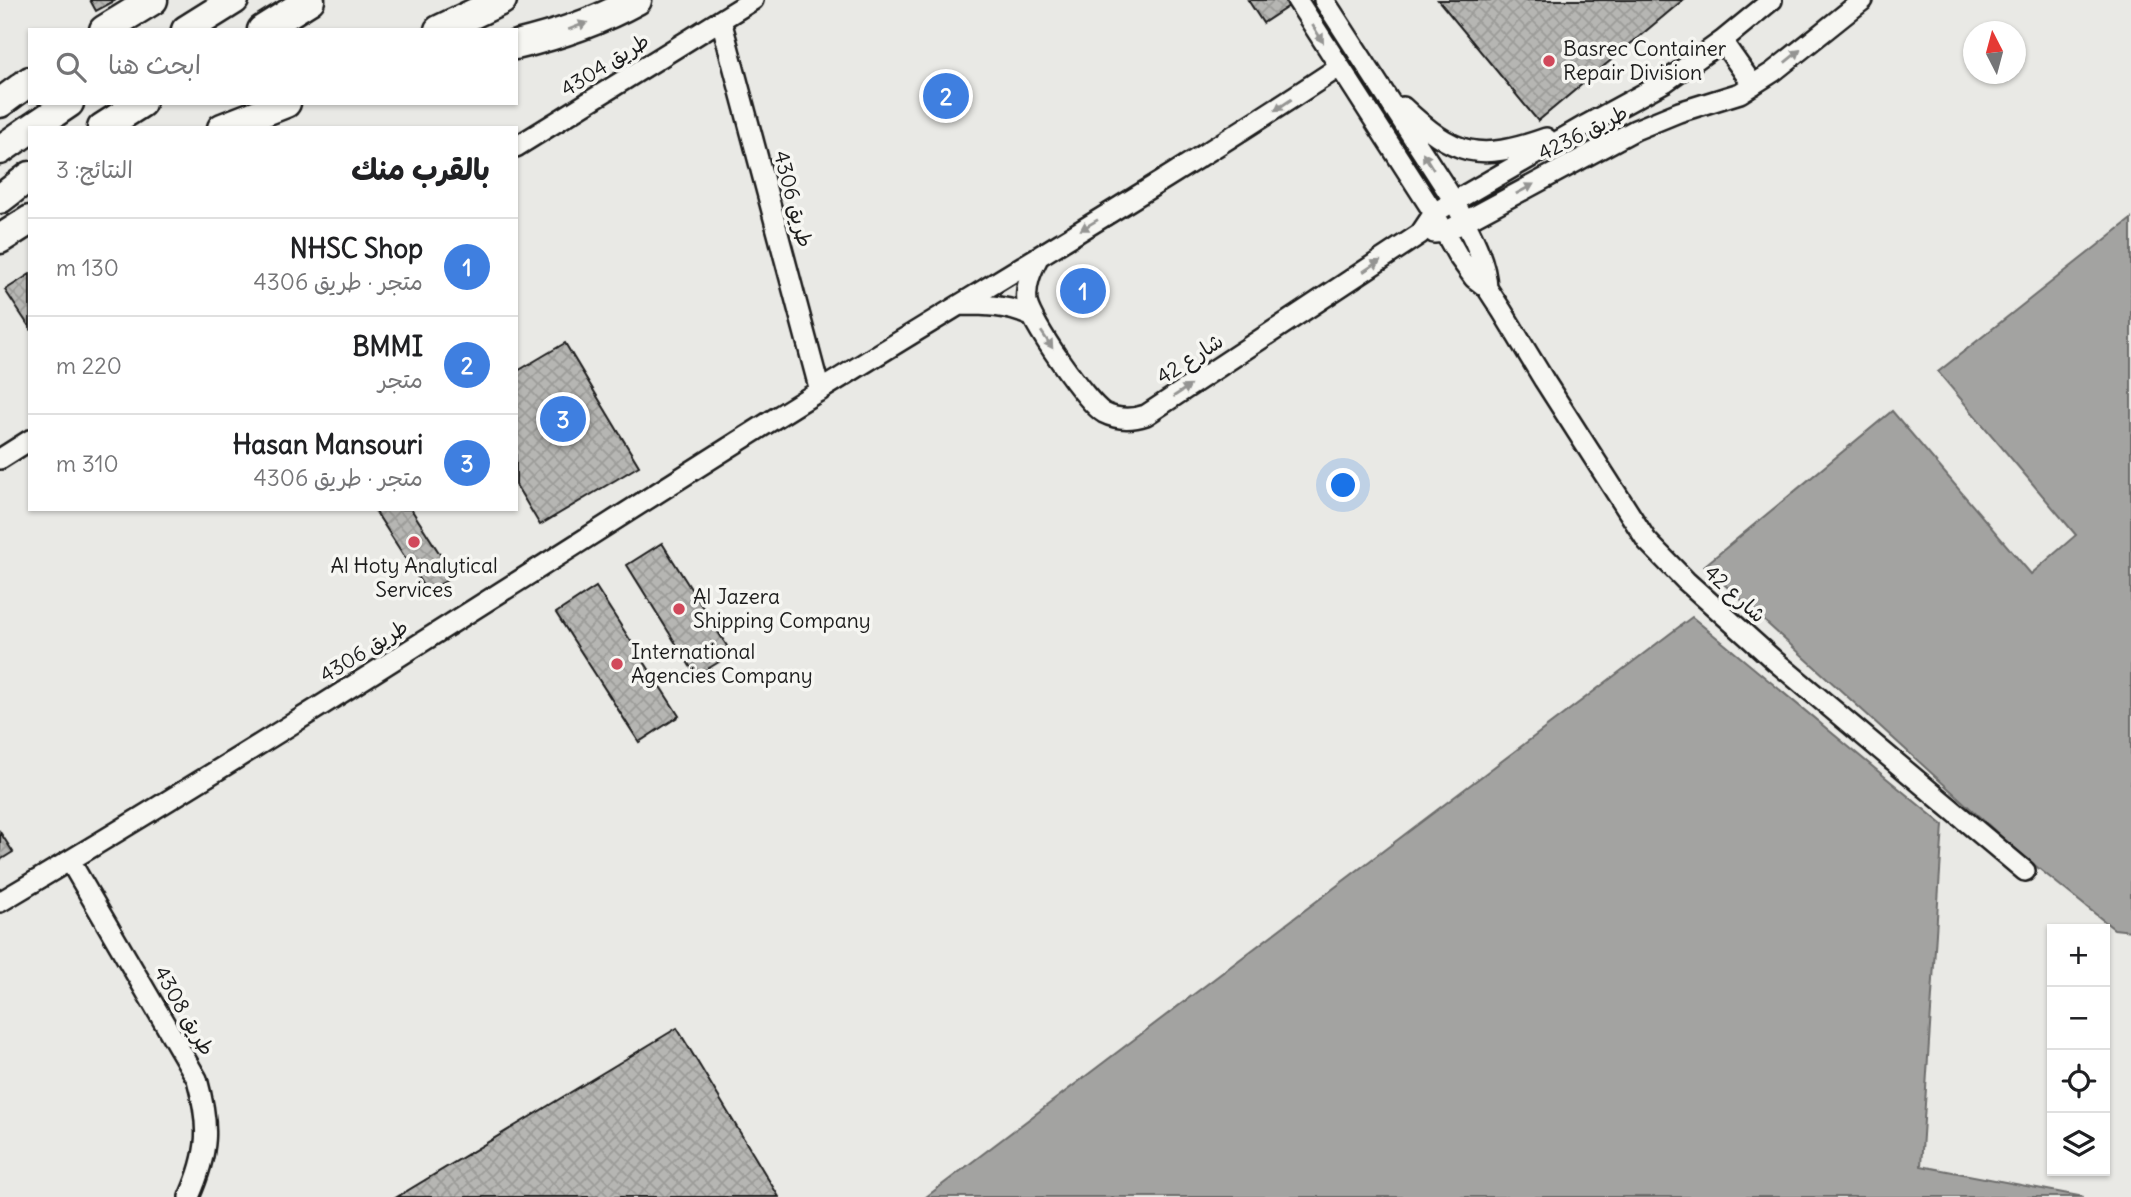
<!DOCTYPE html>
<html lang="ar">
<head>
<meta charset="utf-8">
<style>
  :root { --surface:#fff; --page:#f2f2f2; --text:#202124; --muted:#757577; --line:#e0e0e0; --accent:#0f766e }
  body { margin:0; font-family:Delius,"Playpen Sans Arabic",sans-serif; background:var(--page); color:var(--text); direction:rtl }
  .controls { position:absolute; right:21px; bottom:21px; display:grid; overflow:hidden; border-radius:0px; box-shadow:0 2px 5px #0004 }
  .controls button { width:63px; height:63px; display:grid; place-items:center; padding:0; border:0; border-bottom:2px solid var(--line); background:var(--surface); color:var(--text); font:35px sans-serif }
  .compass { position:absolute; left:1963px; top:21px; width:63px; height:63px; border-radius:50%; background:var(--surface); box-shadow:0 2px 5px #0004; rotate:354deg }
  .you { position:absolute; left:1344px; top:486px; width:24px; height:24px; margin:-18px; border:5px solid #fff; border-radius:50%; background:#1a73e8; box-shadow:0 0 0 10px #1a73e833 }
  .badge { display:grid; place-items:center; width:46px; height:46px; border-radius:50%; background:var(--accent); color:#fff; font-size:23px; font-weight:700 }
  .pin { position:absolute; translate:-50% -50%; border:4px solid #fff; box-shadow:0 2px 7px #0006 }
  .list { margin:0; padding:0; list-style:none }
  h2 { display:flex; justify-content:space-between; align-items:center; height:91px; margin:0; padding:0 28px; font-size:30px }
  h2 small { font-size:23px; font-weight:400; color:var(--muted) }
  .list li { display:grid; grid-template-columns:46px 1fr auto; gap:21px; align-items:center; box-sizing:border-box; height:98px; padding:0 28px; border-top:2px solid var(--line) }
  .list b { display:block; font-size:26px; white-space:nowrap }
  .list p { margin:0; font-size:23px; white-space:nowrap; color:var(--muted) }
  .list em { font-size:23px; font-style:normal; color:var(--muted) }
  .icon { flex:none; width:38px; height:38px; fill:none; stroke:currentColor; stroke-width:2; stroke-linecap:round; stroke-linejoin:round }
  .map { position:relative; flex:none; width:2131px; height:1197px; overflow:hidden; direction:ltr }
  .search { position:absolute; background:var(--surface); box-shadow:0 2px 5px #0004; left:28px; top:28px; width:490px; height:77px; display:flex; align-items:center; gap:18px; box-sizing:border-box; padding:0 24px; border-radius:0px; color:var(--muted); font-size:26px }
  .panel { position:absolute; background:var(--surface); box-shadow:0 2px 5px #0004; left:28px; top:126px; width:490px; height:385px; border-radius:0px; direction:rtl }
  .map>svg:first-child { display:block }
</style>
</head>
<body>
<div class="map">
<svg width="2131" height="1197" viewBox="0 0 2131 1197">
  <defs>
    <pattern id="building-cross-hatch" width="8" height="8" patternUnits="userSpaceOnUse" patternTransform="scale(1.75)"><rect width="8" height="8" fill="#b6b6b3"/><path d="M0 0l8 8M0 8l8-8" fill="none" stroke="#9c9c99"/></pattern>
  </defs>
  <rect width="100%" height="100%" fill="#e9e9e5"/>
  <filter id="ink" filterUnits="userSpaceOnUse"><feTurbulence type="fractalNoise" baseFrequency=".0143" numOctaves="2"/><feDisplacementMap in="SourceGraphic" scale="14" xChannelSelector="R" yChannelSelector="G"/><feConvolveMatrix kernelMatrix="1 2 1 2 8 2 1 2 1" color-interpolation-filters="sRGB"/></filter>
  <g filter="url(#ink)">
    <path fill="#a3a3a1" stroke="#6d6d6c" stroke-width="2" d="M2131,219V931L2114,929L2016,850L1704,566L1892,411L2031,574L2076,535L1938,372Z
      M1692,617L1943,825L1921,1166L2084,1197H926Z"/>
    <path fill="url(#building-cross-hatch)" stroke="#1c1c1c" stroke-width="2" d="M90,0H116L96,11Z
      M1248,0H1289L1292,4L1263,23Z
      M1438,0H1683L1538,121Z
      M30,274V328L5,290Z
      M565,343L639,466L540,525L516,485V372Z
      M374,509H411L454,576L427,592Z
      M662,543L732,654L696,676L627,565Z
      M596,587L679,716L639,742L556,613Z
      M0,832L13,852L0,860Z
      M677,1028L779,1197H397Z"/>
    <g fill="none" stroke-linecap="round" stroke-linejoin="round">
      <defs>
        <path id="minor" d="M1297,0L1434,213L1458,256L1474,278L1487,288L1502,311L1544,380L1647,541L1686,581L1775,661L2025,871
          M1324,0L1454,201C1468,228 1486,258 1487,288
          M721,20L820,391
          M1722,41L1753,85
          M1403,107C1455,156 1478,162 1546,138
          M516,147L753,0
          M1434,233L1445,232L1635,130L1679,112L1740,93L1773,72L1863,0
          M1039,256C1031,271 1025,285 1027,302C1030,322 1087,403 1104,413C1118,420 1131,420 1146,415L1420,234L1434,213L1586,125L1665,82L1722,41L1772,0
          M959,305C987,305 1005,305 1031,316
          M0,459L30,440
          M70,861L197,1079C210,1126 209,1152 189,1197
          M0,902C262,747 517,581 774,419C962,301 1154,190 1339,67"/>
        <path id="highway" d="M104,30L153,0
          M186,30L234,0
          M262,30L310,0
          M439,30L502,0
          M516,45C558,35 599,21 637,0
          M0,103L30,81
          M32,128L69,103
          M102,128L141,103
          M222,128L286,103
          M0,150L30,129
          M0,199L30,176
          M0,239L30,220"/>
      </defs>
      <use href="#minor" stroke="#1c1c1c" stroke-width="24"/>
      <use href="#highway" stroke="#1c1c1c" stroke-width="33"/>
      <use href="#minor" stroke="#f6f6f2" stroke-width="19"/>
      <use href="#highway" stroke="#f6f6f2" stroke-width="28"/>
    </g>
    <defs><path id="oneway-solid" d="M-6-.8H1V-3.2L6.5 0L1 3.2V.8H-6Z" transform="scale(1.75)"/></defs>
    <g fill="#949492">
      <use href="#oneway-solid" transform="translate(578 26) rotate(-21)"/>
      <use href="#oneway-solid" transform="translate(1318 34) rotate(58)"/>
      <use href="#oneway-solid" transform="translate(1793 56) rotate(-39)"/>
      <use href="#oneway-solid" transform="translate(1283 105) rotate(146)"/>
      <use href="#oneway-solid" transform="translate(1428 161) rotate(-122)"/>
      <use href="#oneway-solid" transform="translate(1525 189) rotate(-29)"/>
      <use href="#oneway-solid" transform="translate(1089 225) rotate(149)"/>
      <use href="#oneway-solid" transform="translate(1372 266) rotate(-33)"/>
      <use href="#oneway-solid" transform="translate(1047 340) rotate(56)"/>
      <use href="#oneway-solid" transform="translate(1182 391) rotate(-33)"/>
    </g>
  </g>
  <g fill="#d1495b" stroke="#f6f6f2" stroke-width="2.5">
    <circle cx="1549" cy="61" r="7"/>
    <circle cx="414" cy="542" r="7"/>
    <circle cx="679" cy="609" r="7"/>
    <circle cx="617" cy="664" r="7"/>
  </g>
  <g text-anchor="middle" stroke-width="7" stroke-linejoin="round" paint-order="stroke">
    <g font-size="21" fill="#1c1c1c" stroke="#f6f6f2" text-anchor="start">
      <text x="1563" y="56">Basrec Container<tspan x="1563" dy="24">Repair Division</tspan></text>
      <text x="414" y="573" text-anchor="middle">Al Hoty Analytical<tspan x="414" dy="24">Services</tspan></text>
      <text x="693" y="604">Al Jazera<tspan x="693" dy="24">Shipping Company</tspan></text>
      <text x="631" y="659">International<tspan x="631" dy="24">Agencies Company</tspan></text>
    </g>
    <g font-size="21" fill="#1c1c1c" stroke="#f6f6f2">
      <text transform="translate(605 65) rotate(-32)" y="7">طريق 4304</text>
      <text transform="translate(1583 133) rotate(-27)" y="7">طريق 4236</text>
      <text transform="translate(793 199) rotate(75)" y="7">طريق 4306</text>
      <text transform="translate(1190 359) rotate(-33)" y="7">شارع 42</text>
      <text transform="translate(1735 594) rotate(42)" y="7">شارع 42</text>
      <text transform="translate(364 651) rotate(-32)" y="7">طريق 4306</text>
      <text transform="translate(184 1011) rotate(60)" y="7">طريق 4308</text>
    </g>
  </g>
</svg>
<div class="controls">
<button>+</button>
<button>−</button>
<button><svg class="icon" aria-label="locate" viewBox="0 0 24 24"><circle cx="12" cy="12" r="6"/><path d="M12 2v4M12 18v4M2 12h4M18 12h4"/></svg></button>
<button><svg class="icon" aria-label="layers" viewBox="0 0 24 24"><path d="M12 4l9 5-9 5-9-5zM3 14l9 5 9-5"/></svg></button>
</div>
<svg class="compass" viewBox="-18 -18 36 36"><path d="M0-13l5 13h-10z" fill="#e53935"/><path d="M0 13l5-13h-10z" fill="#757577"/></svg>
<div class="you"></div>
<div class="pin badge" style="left:1083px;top:291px;background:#3f7fe0">1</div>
<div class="pin badge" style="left:946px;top:96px;background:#3f7fe0">2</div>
<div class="pin badge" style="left:563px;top:419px;background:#3f7fe0">3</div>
<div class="search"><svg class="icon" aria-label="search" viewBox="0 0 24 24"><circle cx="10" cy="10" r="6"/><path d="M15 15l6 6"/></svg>ابحث هنا</div>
<section class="panel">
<h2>بالقرب منك<small>النتائج: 3</small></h2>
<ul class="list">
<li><span class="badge" style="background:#3f7fe0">1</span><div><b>NHSC Shop</b><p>متجر · طريق 4306</p></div><em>130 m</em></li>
<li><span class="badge" style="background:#3f7fe0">2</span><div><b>BMMI</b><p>متجر</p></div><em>220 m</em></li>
<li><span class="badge" style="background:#3f7fe0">3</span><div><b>Hasan Mansouri</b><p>متجر · طريق 4306</p></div><em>310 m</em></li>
</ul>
</section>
</div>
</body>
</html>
